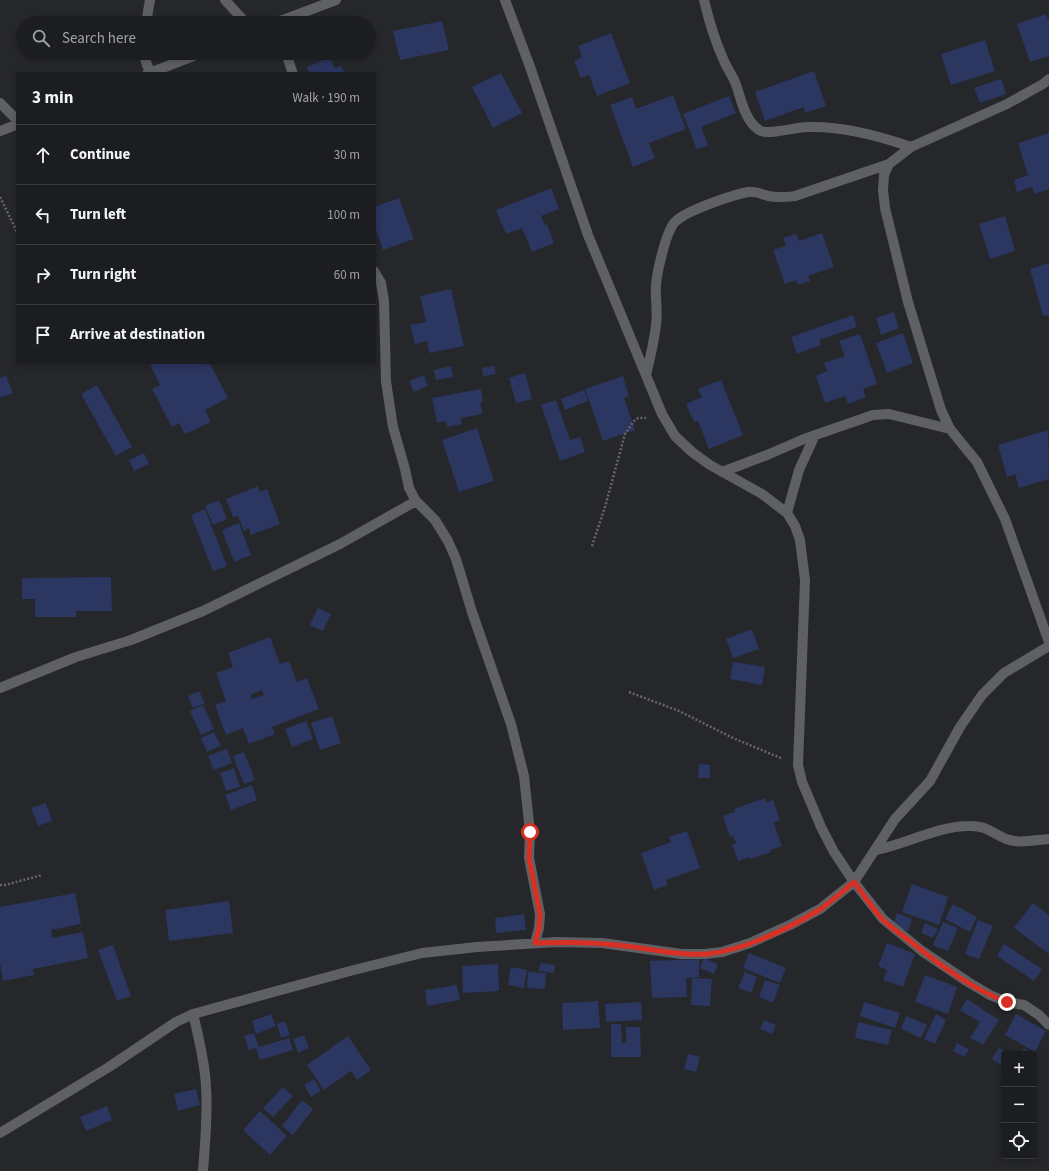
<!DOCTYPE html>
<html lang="en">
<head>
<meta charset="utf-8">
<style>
  :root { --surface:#1c1d20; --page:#292a2d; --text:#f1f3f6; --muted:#a0a2a5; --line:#3a3b3e }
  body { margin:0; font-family:"Source Sans 3",sans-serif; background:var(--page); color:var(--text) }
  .controls { position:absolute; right:12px; bottom:12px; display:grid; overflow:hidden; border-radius:4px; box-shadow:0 2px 6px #0003 }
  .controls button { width:36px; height:36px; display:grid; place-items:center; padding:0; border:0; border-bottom:1px solid var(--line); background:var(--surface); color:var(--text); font:20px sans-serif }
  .stop { position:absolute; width:12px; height:12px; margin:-9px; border:3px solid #d93025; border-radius:50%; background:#fff }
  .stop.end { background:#d93025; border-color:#fff; box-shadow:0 1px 4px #0008 }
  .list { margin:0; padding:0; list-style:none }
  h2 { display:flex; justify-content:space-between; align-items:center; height:52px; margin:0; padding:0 16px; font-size:17px }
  h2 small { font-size:13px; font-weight:400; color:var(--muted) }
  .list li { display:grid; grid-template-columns:26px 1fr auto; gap:12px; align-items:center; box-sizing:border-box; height:60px; padding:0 16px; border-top:1px solid var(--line) }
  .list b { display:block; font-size:15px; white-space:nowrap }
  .list em { font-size:13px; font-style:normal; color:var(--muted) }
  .icon { flex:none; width:22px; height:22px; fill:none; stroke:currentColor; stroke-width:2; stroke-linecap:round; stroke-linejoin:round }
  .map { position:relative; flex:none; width:1049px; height:1171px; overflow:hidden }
  .search { position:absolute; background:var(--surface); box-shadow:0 2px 6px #0003; left:16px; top:16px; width:360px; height:44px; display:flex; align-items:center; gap:10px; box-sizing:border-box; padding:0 14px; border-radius:22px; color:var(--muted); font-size:15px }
  .panel { position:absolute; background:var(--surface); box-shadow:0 2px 6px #0003; left:16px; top:72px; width:360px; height:292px; border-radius:4px }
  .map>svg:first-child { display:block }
</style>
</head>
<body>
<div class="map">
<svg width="1049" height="1171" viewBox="0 0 1049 1171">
  <rect width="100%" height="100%" fill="#26272a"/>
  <path fill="#2b3661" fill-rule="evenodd" d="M1046,14L1049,22V56L1030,62L1017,24Z
    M442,21L449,50L400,60L393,31Z
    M611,33L630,83L597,96L589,75L581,78L574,61L582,57L578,46Z
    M985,40L995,71L951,85L941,54Z
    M330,57L334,68L341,66L345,74H310L307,67Z
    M814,71L826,106L805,113L804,107L765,121L755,92Z
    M501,73L522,113L493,128L472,87Z
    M1001,79L1006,94L980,103L974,88Z
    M673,95L686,129L649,143L655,158L633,167L610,105L632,97L636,109Z
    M729,96L736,113L701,127L708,145L697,150L683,114Z
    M1049,133V189L1035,194L1032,187L1017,192L1014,180L1028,175L1018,143Z
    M551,188L559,209L541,216L545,225L547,224L554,243L532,252L522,228L506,234L496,210Z
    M399,198L414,239L383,250L376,230L374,231V207Z
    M1005,216L1015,251L990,259L979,224Z
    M822,233L834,267L808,276L810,281L798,285L796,280L785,284L773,250L786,246L783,238L796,234L799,241Z
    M1049,263V315L1043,316L1030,269Z
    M451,289L464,346L429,353L427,341L415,344L410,325L426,322L420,296Z
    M894,312L899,328L881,335L876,318Z
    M853,315L857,327L819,340L821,345L797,354L791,337Z
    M903,333L913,363L887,373L876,343Z
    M860,334L877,384L863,389L866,397L848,404L845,396L825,403L816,376L827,371L824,363L845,356L839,341Z
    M149,362H200L202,365L209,362L228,398L205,410L211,422L185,434L179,423L172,427L152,389L160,385Z
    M451,366L453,377L436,380L434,370Z
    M494,366L496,374L483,376L482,368Z
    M525,373L532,399L516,403L509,378Z
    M424,375L428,386L414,392L409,381Z
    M6,376L13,393L0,398V378Z
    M623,376L629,396L624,398L635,430L603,441L585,389Z
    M721,380L743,435L709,449L698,421L694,422L686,404L702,397L698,389Z
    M97,385L132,447L116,456L81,394Z
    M481,389L483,402H480L483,414L461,418L462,424L447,427L446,421L437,423L432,398Z
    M584,390L588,401L565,410L561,399Z
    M556,400L570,440L580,437L585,452L560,461L541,405Z
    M477,428L494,481L459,492L442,440Z
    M1048,430L1049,479L1019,488L1015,474L1007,477L998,445Z
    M144,453L149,464L134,471L129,460Z
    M258,486L260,492L267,489L280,524L251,535L249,528L244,531L238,516L233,517L226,499Z
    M219,500L227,519L213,525L205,506Z
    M205,509L227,566L213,571L191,515Z
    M239,523L251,555L234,562L222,530Z
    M111,577L112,611H76V617H35V599H22V578Z
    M318,608L331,614L323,631L310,625Z
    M752,629L759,649L733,658L726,639Z
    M270,637L280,664L289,661L297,682L307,678L319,709L272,727L275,734L249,744L243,728L226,735L215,705L226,701L216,673L233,667L228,653ZM262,690L264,695L252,699L250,695Z
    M733,662L765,667L762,685L730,679Z
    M199,691L205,703L193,708L188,696Z
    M203,705L214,729L201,735L190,711Z
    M332,716L341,743L320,750L311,723Z
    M306,721L313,739L292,747L285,729Z
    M214,732L221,746L207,752L201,738Z
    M227,749L232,763L214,770L208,756Z
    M244,752L255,780L244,784L233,756Z
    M699,764L710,765V778H698Z
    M234,768L240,787L226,791L220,773Z
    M252,785L257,800L231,810L225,795Z
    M765,798L766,802L773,800L780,820L774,823L782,846L770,850L771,852L750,859V857L738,861L732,844L736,843L733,836L730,837L723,816L735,812L734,809Z
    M46,803L52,821L38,826L31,808Z
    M687,831L700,868L666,880L668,885L654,890L641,853L671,842L669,837Z
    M912,884L948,897L939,925L902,912Z
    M75,893L81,924L51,930L52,938L83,932L88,958L33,969L34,975L3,981L0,963V907Z
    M229,901L233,933L169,941L165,910Z
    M1033,903L1049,915V954L1014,928Z
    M953,904L977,917L970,932L945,919Z
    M897,913L912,919L908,931L893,926Z
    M524,914L526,930L496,933L495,918Z
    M978,920L993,926L979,959L965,954Z
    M943,922L958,928L948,951L933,945Z
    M925,923L938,929L933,938L921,933Z
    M887,943L915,954L903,987L883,980L887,970L878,966Z
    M1004,944L1042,969L1034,981L997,956Z
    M113,945L131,996L117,1001L98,950Z
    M749,953L786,968L780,983L743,968Z
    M704,958L718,964L714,974L700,968Z
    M699,959V977L686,978L687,997L652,998L650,961Z
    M540,963L555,965L554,973L539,971Z
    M498,964L499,991L463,993L462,966Z
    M511,967L527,970L524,988L508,985Z
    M528,972L546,973L545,989L527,988Z
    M745,972L757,977L751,993L738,988Z
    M925,975L957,987L948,1014L915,1002Z
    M692,978L712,979L710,1006L691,1005Z
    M765,980L780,985L773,1003L759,997Z
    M457,985L460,1000L427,1006L425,990Z
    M967,999L999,1020L983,1045L970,1038L980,1022L960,1010Z
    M598,1001L600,1028L563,1030L562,1003Z
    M641,1002L642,1020L606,1022L605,1004Z
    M864,1002L900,1013L895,1028L860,1016Z
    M271,1014L276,1026L256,1034L252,1021Z
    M936,1014L946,1020L935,1044L924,1039Z
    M1016,1014L1046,1031L1035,1052L1005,1035Z
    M906,1016L927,1025L921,1038L901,1029Z
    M764,1020L776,1025L772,1034L760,1029Z
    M285,1021L290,1035L281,1038L277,1024Z
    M858,1022L892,1030L888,1045L855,1038Z
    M611,1024H621L622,1043H626V1027H640L641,1057H611Z
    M254,1033L259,1047L289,1038L293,1050L260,1060L256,1048L249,1050L244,1036Z
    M304,1035L309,1048L298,1053L293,1039Z
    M348,1036L371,1070L357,1080L351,1071L324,1090L307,1065Z
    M957,1043L969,1049L965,1057L953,1051Z
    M999,1048L1009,1054H1004V1067L992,1059Z
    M1024,1048L1033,1054H1021Z
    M688,1054L700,1057L696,1072L684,1069Z
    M314,1079L321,1091L311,1097L304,1085Z
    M283,1087L293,1096L273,1117L263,1108Z
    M196,1089L200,1105L178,1111L174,1094Z
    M302,1100L313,1109L293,1135L282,1126Z
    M107,1106L112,1120L86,1131L80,1117Z
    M260,1111L287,1136L270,1155L243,1130Z"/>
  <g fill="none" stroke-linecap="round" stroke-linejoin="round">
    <path stroke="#666769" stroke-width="2.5" stroke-dasharray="2 2" stroke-linecap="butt" d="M0,197L18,234
      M592,546L605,507L625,434L634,421L638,418H646
      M629,692L679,711L733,738L783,759
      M0,885H5L42,875"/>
    <path stroke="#5f6064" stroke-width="10" d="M193,1014C199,1038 205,1063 206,1087C208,1115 205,1143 203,1171"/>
    <path stroke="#5f6064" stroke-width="10" d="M225,0L246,23
      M505,0L529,64L588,235L662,414L675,436L692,452L710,465L762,494L787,513L795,526L800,540L805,580L798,765L802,782L808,796L821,827L834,852L854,882L883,919L922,951L968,982L990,995L1007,1002L1024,1005L1039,1015L1049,1025
      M704,0C709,21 715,41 724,61C727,68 732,75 735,82C741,97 744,120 759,130C767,136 796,127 807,127C840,126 880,136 911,147
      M146,23L150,0
      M275,23L336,0
      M143,53L150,73
      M286,53L293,74
      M147,74L201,53
      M1049,79L1043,84L1007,104L911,147L889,164L884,175L883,190L885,208L908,302L941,410L950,429L977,462L1005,519L1049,642
      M0,103L18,121
      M0,131L18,124
      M374,271L381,283L384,301L386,381L390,408L393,427L405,469L409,488L416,501L435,520L448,541L456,559L472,612L511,724L524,776L530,832L529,858L540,914L539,928L535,943
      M646,375C650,359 654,342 656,325C658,312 655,298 656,285C657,272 666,231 675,222C685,211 732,195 748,192C755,191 761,194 768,196C778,198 786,197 795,196L889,164
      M722,472L767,455L804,439L873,415L889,414L950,429
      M787,513L799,470L815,435
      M0,688L76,657L131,640L203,611L340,544L416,501
      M876,850C907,844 937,826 969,826C985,825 992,833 1006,839C1019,844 1035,840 1049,839
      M0,1133L109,1067L176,1022L193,1014L350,971L422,953L477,947L557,942L602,943L682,954H705L722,952L750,943L790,925L820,909L854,882L895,819L930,781L960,727L982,695L1004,673L1049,646"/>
  </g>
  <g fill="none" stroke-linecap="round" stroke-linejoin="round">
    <path stroke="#d93025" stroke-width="5" d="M530,832L529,858L540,914L539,928L535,943C565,942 595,942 625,946C652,949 680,956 707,954C744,950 787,929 819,910C831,902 843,891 854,882C863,894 872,907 882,919C891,928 901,934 911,942C940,965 972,989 1007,1002"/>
  </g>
</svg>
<div class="controls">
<button>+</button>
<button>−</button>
<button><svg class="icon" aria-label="locate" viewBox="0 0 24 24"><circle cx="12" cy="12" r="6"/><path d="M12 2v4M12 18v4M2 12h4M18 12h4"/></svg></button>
</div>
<div class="stop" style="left:530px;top:832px"></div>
<div class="stop end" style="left:1007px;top:1002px"></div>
<div class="search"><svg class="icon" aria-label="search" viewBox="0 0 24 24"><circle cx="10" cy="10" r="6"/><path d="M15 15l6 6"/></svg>Search here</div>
<section class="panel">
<h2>3 min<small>Walk · 190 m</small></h2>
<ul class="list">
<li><svg class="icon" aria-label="ahead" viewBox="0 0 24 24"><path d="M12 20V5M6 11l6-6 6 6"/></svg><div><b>Continue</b></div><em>30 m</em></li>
<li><svg class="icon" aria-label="left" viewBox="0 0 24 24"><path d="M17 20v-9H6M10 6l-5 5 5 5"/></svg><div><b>Turn left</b></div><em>100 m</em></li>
<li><svg class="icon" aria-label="right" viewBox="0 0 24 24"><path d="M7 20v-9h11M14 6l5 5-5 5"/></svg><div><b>Turn right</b></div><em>60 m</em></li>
<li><svg class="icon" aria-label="arrive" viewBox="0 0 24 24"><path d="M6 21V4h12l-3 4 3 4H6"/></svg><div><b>Arrive at destination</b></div></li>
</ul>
</section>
</div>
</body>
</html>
